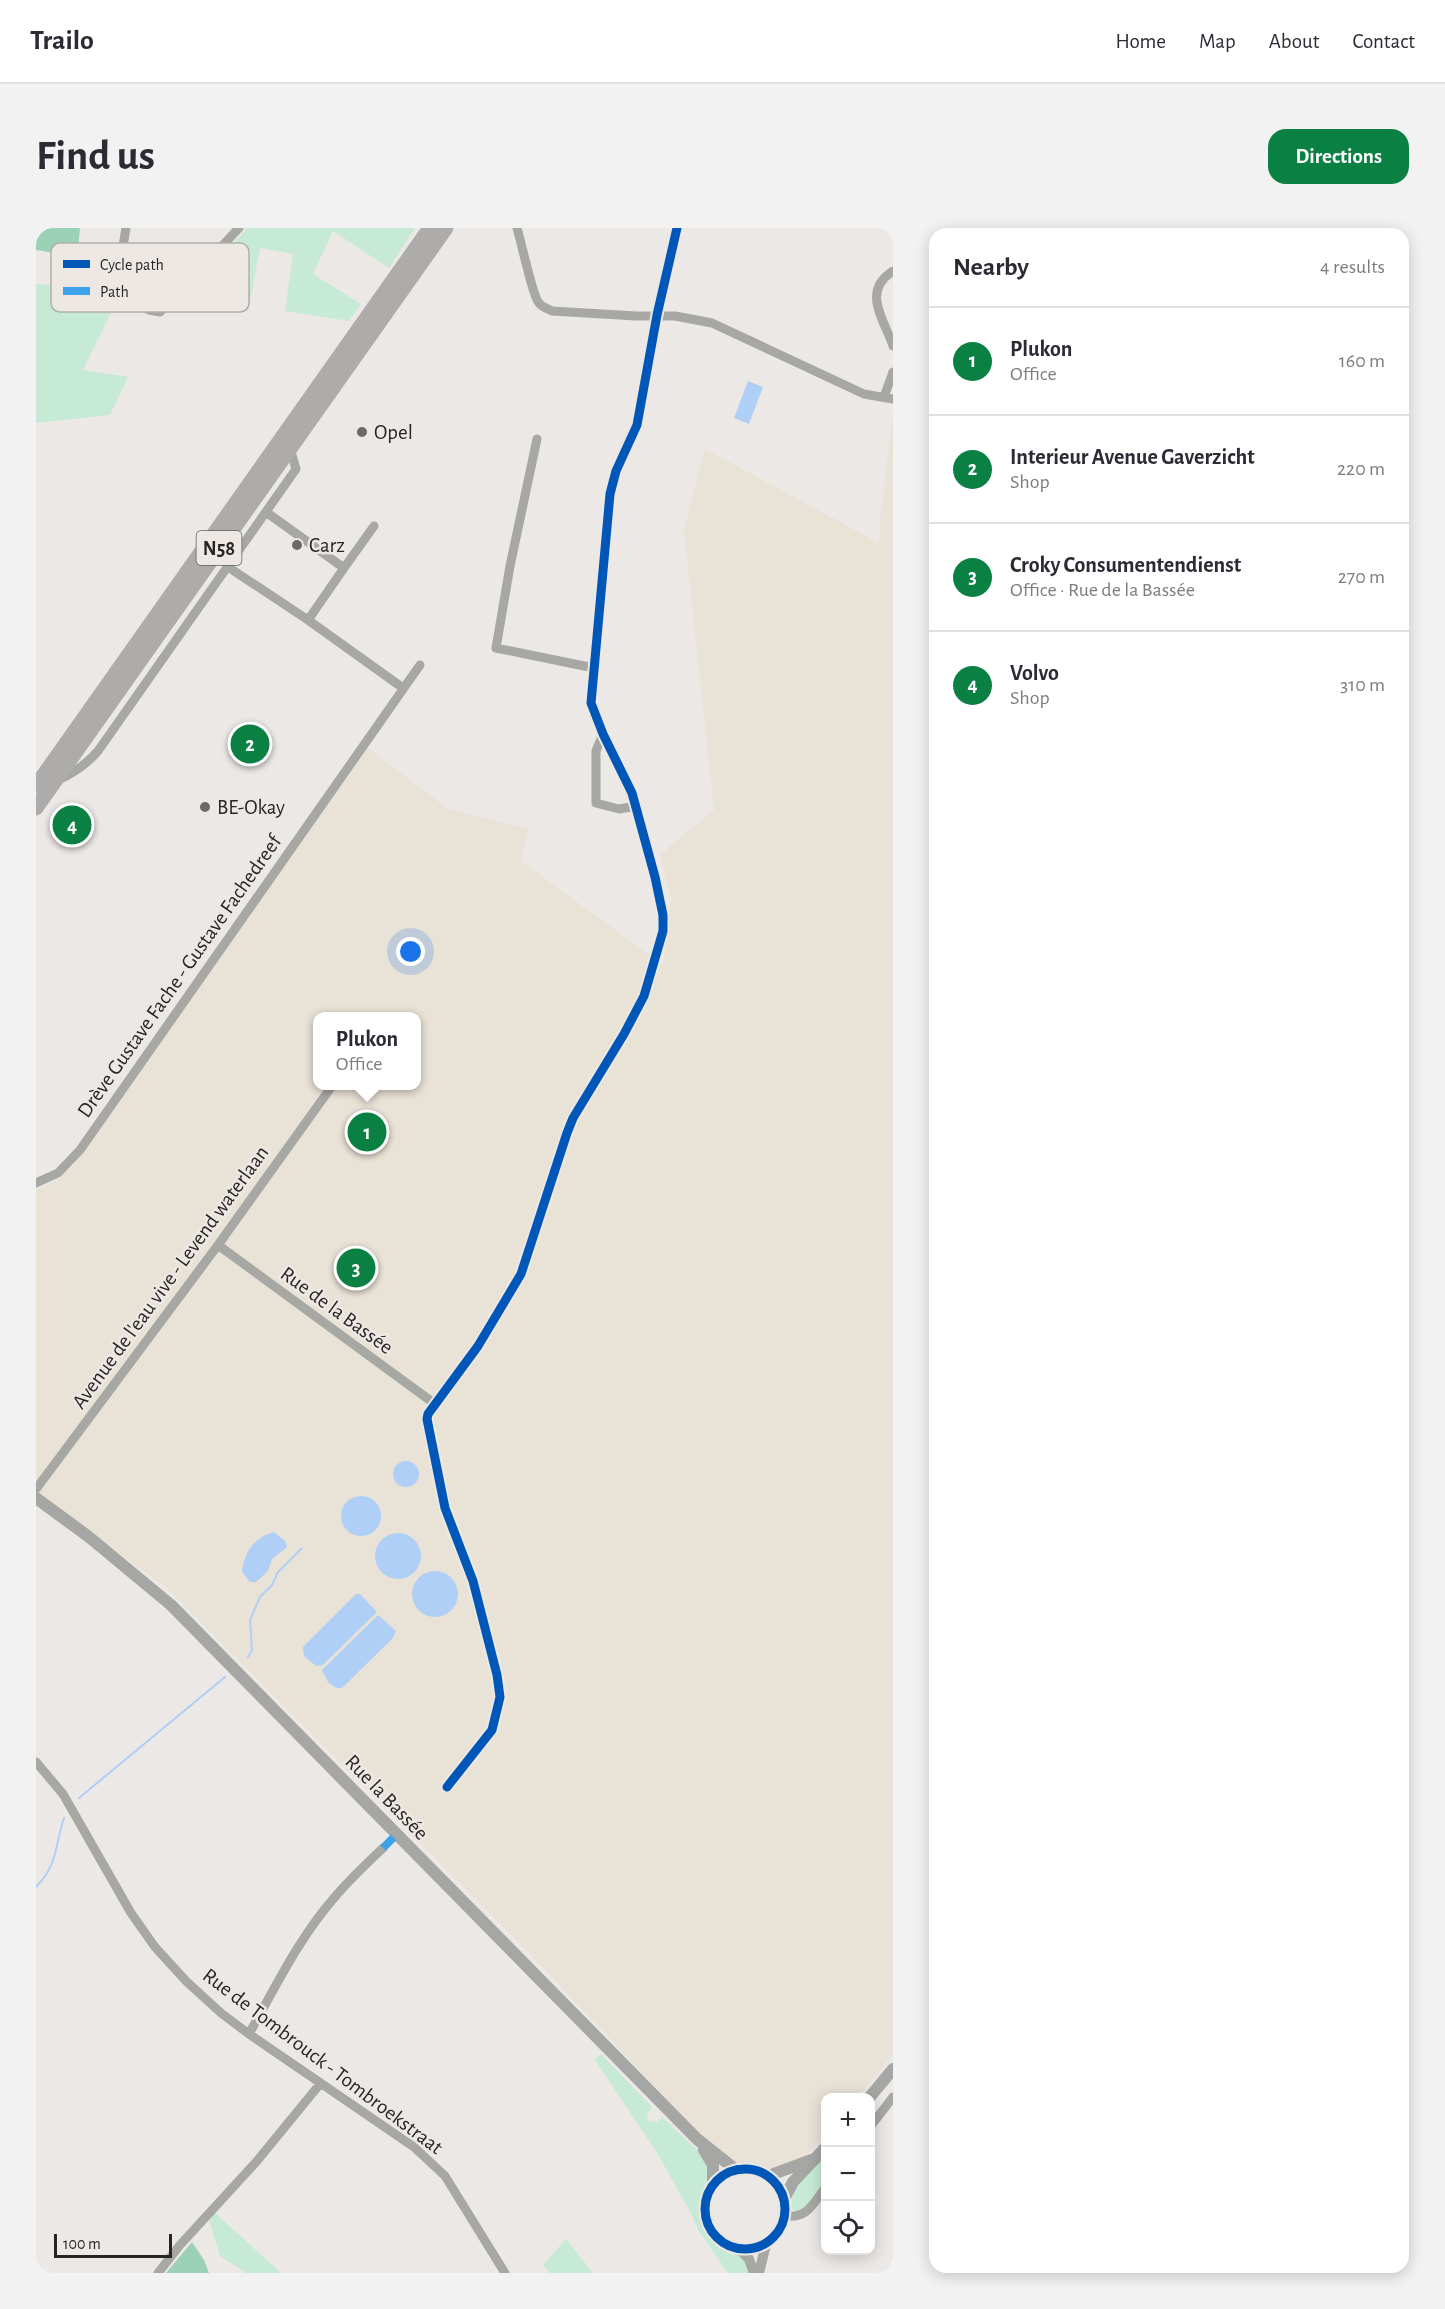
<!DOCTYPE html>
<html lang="en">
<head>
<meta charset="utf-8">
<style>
  :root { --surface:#fff; --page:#f2f2f3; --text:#2b2b33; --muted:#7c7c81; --line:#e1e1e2; --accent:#0b8043 }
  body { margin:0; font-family:"Alegreya Sans",sans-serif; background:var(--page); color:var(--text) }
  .controls { position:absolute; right:18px; bottom:18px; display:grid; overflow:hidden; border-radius:12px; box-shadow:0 3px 15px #0003 }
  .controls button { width:54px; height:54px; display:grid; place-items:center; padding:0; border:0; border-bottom:2px solid var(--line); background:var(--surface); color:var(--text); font:30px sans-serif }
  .scale { position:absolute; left:18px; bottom:15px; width:118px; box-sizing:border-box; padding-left:6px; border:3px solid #282625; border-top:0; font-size:16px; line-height:21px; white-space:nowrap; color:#282625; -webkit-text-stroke:4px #ede8e3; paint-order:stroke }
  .you { position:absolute; left:375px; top:724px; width:21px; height:21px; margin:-15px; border:4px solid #fff; border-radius:50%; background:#1a73e8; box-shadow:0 0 0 9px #1a73e833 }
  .badge { display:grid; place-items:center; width:39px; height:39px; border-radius:50%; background:var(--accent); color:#fff; font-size:20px; font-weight:700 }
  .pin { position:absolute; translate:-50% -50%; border:3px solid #fff; box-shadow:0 2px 6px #0006 }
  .popup { position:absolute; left:277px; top:784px; width:108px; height:78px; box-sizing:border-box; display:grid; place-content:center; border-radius:12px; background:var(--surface); filter:drop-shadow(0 2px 4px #0005); font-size:20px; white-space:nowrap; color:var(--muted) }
  .popup b { font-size:22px; color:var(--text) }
  .popup::after { content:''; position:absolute; left:50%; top:100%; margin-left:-12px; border:12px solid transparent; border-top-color:var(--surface) }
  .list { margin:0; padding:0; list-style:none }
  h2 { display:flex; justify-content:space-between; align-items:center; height:78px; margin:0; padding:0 24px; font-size:26px }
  h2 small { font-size:20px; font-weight:400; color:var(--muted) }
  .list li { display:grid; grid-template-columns:39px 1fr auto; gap:18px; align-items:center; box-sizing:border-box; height:108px; padding:0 24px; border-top:2px solid var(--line) }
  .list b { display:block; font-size:22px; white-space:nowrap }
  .list p { margin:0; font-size:20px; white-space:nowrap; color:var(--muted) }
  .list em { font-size:20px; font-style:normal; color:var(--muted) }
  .icon { flex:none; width:33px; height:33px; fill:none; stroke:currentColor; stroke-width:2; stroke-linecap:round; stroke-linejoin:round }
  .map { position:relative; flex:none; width:857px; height:2045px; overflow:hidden; border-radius:18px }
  header { display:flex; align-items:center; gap:36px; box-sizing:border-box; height:84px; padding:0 30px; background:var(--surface); border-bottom:2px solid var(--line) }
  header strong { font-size:28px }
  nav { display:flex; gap:33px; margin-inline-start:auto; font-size:21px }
  .intro { display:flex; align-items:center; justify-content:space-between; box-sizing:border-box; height:144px; padding:0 36px }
  h1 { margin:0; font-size:42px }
  .button { padding:15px 27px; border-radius:18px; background:var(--accent); color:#fff; font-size:21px; font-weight:700 }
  main { display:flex; gap:36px; padding:0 36px }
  aside { flex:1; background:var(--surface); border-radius:18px; box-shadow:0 3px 15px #0003 }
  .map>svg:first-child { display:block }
</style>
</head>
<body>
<header>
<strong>Trailo</strong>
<nav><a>Home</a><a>Map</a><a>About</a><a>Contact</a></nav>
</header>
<div class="intro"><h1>Find us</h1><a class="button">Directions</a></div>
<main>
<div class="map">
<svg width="857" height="2045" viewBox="0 0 857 2045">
  <rect width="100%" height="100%" fill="#ebe8e5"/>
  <path fill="#e9e2d6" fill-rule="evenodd" d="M857,186V1826L822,1869L790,1870L789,1907L767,1930L744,1942L696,1933L682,1925L491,1723L131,1360L0,1265V961L17,955L38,937L332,520L412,581L492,601L485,633L627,737L635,671L624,627L678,582L648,302L669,221L843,315L844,293ZM282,788H380V858H282Z"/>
  <path fill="#c7ead6" d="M211,0H379L353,40L297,3L277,46L325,76L313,93L249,83L257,26L224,20L212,83L149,70Z
    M90,15L120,21L150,48L127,76C111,78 99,65 87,57L86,43Z
    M41,33L80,39L84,66L47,142L92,149L74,187L0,195V56L42,59Z
    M565,1826L616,1879L611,1887L612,1893L621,1894L626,1889L659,1920H662C688,1953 656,1960 665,1994C668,2005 679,2017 689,2021C693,2023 699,2023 703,2026C708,2029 712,2039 715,2045H692L663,2003L655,1985L620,1923L559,1832Z
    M789,1928V1953L767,1983H759L756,1981C753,1957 775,1943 789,1928Z
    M179,1985L245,2045H210L184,2028L173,1992Z
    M530,2011L557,2045H514L507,2037Z"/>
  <path fill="#9ad1b7" d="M0,0H44L41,33L42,60L20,58L24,26L0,22Z
    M156,2014L168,2032L173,2045H130Z"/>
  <path fill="#b0cff6" d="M712,153L727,159L713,196L698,190Z
    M357 1246a13 13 0 1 1 26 0a13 13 0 1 1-26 0Z
    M305 1288a20 20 0 1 1 40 0a20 20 0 1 1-40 0Z
    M238,1304L249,1313L251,1319L236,1331L232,1343L220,1354H214L206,1344C208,1324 218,1309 238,1304Z
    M339 1328a23 23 0 1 1 46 0a23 23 0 1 1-46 0Z
    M376 1366a23 23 0 1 1 46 0a23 23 0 1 1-46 0Z
    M320,1366H324L340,1383V1385L287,1437L280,1438L268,1428L267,1419Z
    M342,1387L360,1403L357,1410L306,1460H300L292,1454L286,1442Z"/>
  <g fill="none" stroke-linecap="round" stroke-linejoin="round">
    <path stroke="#b0cff6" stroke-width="2" d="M212,1429L216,1422L214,1392L224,1369L236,1357L242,1344L266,1320
      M43,1570L189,1449
      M0,1659C22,1637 19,1617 28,1590"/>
    <path stroke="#a7a7a4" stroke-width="9" d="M90,0L80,59L113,82L124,84L203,0
      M481,0C485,13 497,69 503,75C506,79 512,81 516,83L600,88H639L676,95L828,166L857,171
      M857,43C825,63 848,91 857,118
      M848,169L857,144
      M501,211L474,338L460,420L558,440
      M230,284L308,340L272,392
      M192,339L272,392L367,460
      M308,340L338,298
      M567,506L560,523V575L583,581L600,578
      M22,552C38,545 50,537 62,523L260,241L254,220
      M0,955L22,945L44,922L384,437
      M182,1017L399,1176
      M0,1261L182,1017L296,858
      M0,1534L27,1566L95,1685L119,1719L150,1753L185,1785L213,1806L378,1919L409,1948L469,2045
      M411,1559L456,1502L464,1469L461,1447L437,1353L409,1280L391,1191L392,1186L442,1118L485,1046L531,905L537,890L588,806L608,768L627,703V687L619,649L596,565L567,506L555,475L574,266L580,243L601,197L621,87L641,0
      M213,1806C239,1760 263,1710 298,1670C313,1652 330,1636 347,1620
      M834,1899L857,1869
      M749,1988C772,1991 777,1975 790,1959
      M122,2045L144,2017L221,1933L284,1856"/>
    <path stroke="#a7a7a4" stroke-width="10" d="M704,2022L713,2031L718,2045
      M723,2045L730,2016"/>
    <path stroke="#a6a6a4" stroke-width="12" d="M0,1270L53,1309L135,1377L661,1911L700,1942
      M833,1870L857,1841
      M668,1922L677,1937V1957
      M669 1981a40 40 0 1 1 80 0a40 40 0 1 1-80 0Z
      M732,1948L775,1932
      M748,1971L757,1954L790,1919"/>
    <path stroke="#adacaa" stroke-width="15" d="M0,558L394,0
      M0,580L410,0"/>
    <path stroke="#3ea2eb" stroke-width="8" stroke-dasharray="15 8" stroke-linecap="butt" d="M347,1620L361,1606"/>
    <defs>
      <path id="cycleway" d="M411,1559L456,1502L464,1469L461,1447L437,1353L409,1280L391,1191L392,1186L442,1118L485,1046L531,905L537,890L588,806L608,768L627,703V687L619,649L596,565L567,506L555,475L574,266L580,243L601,197L621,87L641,0
        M669 1981a40 40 0 1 1 80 0a40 40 0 1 1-80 0Z"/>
    </defs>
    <use href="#cycleway" stroke="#ede8e3" stroke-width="13"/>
    <use href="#cycleway" stroke="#0057b8" stroke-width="9"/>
  </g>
  <g fill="#6c6a68" stroke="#ede8e3" stroke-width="2">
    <circle cx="326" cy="204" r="6"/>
    <circle cx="261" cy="317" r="6"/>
    <circle cx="169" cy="579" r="6"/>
  </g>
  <g text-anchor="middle" stroke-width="5" stroke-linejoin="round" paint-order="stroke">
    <rect fill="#ede8e3" stroke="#63605e" stroke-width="1.5" x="160.5" y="303" width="45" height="34" rx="4.5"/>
    <g font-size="20" font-weight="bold" fill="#282625">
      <text x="183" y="327">N58</text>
    </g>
    <g font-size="21" fill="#282625" stroke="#ede8e3" text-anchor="start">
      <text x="338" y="211">Opel</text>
      <text x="273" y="324">Carz</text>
      <text x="181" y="586">BE-Okay</text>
    </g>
    <g font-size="21" fill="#282625" stroke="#ede8e3">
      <text transform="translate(143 748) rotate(-55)" y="7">Drève Gustave Fache - Gustave Fachedreef</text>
      <text transform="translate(134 1049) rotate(-54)" y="7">Avenue de l'eau vive - Levend waterlaan</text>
      <text transform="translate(301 1082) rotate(36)" y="7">Rue de la Bassée</text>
      <text transform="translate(351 1569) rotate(46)" y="7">Rue la Bassée</text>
      <text transform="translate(287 1833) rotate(37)" y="7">Rue de Tombrouck - Tombroekstraat</text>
    </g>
  </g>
  <rect x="15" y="15" width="198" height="69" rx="9" fill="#ede8e3" stroke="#b2aeaa" stroke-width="1.5"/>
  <rect x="27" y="32" width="27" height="8" fill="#0057b8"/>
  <rect x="27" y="59" width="27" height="8" fill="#3ea2eb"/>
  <g font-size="16" fill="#282625">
    <text x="64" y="42">Cycle path</text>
    <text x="64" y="69">Path</text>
  </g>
</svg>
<div class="controls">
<button>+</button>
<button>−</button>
<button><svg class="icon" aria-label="locate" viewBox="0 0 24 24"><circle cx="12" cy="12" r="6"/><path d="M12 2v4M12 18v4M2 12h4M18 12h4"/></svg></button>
</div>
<div class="scale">100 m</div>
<div class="you"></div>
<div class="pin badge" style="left:331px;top:904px">1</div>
<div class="popup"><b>Plukon</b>Office</div>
<div class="pin badge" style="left:214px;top:516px">2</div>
<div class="pin badge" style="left:320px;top:1040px">3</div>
<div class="pin badge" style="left:36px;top:597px">4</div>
</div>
<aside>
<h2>Nearby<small>4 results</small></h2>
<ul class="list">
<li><span class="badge">1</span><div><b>Plukon</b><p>Office</p></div><em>160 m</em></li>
<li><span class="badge">2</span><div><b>Interieur Avenue Gaverzicht</b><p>Shop</p></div><em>220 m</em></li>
<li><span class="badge">3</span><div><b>Croky Consumentendienst</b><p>Office · Rue de la Bassée</p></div><em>270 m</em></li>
<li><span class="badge">4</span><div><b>Volvo</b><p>Shop</p></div><em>310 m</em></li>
</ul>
</aside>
</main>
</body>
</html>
